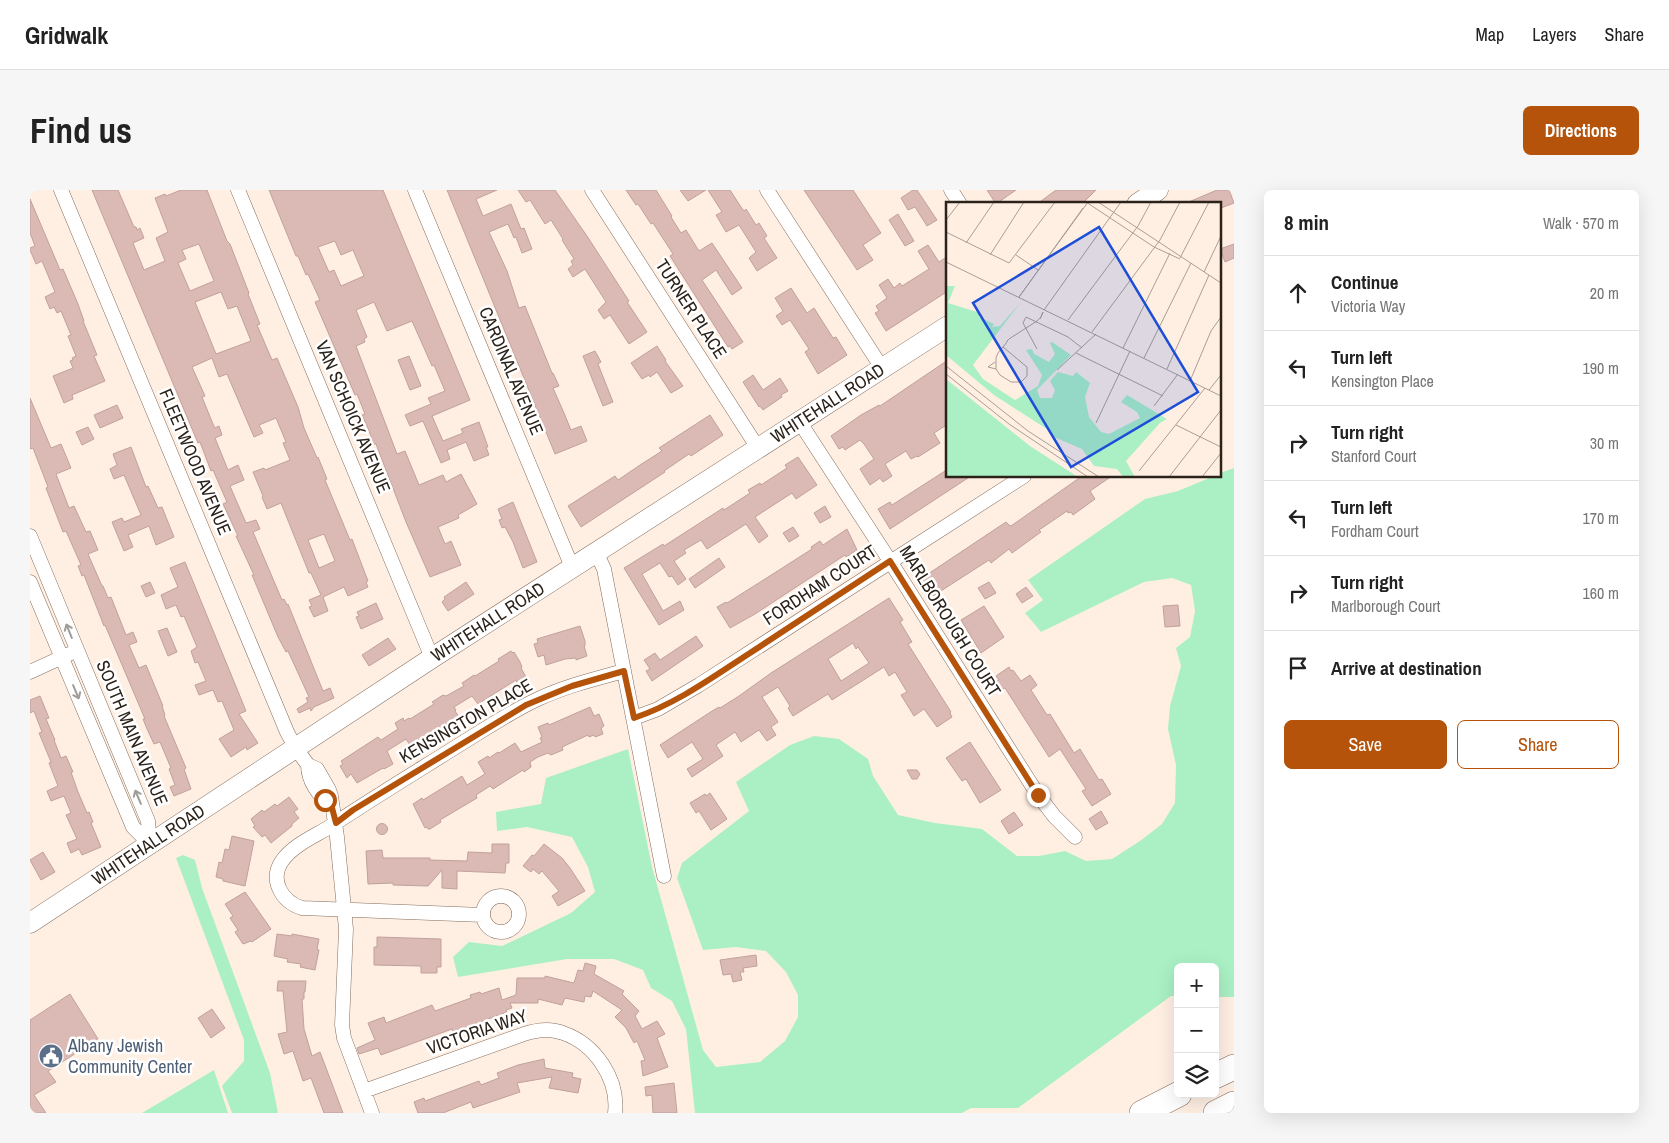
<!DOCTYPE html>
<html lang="en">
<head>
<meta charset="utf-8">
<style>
  :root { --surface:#fff; --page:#f6f6f6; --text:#222; --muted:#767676; --line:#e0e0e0; --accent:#b45309 }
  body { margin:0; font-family:"Archivo Narrow",sans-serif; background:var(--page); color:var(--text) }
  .controls { position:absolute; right:15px; bottom:15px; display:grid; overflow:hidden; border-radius:8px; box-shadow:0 5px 20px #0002 }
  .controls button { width:45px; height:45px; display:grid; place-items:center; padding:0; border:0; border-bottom:1px solid var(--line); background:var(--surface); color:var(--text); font:25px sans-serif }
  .stop { position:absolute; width:15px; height:15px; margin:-11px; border:4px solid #b45309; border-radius:50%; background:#fff }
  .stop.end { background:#b45309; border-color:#fff; box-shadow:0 1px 5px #0008 }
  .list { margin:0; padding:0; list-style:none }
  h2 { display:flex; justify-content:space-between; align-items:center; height:65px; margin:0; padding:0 20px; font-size:21px }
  h2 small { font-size:16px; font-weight:400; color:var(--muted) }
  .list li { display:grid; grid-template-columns:32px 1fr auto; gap:15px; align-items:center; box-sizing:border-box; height:75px; padding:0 20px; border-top:1px solid var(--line) }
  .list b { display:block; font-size:19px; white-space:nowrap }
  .list p { margin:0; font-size:16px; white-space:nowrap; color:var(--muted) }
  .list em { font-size:16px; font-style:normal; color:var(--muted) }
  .actions { display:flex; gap:10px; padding:15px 20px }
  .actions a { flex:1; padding:11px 0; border:1px solid var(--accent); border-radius:8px; text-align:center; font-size:18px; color:var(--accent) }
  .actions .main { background:var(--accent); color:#fff }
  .icon { flex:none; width:28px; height:28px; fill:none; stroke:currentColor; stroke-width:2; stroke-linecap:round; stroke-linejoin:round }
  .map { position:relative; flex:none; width:1204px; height:923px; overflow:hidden; border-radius:8px }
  header { display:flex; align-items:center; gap:30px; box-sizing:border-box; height:70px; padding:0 25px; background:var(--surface); border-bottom:1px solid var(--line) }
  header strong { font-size:24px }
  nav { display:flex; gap:28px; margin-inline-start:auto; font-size:18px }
  .intro { display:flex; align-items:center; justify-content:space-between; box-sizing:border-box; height:120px; padding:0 30px }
  h1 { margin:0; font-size:35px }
  .button { padding:12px 22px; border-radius:8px; background:var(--accent); color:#fff; font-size:18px; font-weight:700 }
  main { display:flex; gap:30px; padding:0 30px }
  aside { flex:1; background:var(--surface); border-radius:8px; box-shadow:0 5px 20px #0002 }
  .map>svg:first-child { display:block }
</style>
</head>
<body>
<header>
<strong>Gridwalk</strong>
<nav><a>Map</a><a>Layers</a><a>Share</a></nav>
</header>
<div class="intro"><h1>Find us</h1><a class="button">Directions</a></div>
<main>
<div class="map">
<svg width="1204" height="923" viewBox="0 0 1204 923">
  <rect width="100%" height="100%" fill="#ffefe3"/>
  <path fill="#aaf0c4" d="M1204,278V807H1185V777H1148V806H1141L988,918H941L932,923H665L656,839L642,811L621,798L613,780L584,769H537L428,787L423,767L439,752L472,756L541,723L565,702L558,677L542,647L497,637L467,641L466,622L511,614L516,588L598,559L622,677L673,860L686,877L730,872L755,851L768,827V805L756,782L736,761L706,757L673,760L647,688L652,673L719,621L706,592L760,555L784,546L809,549L838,569L843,586L868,625L905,633L952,639L987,666H1009L1035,661L1056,671L1082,669L1110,651L1132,634L1145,613L1146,575L1138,539L1140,516L1151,476L1146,458L1160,447L1165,421L1161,395L1142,388L1114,392L1011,442L995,423L1013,410L998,390L1115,309L1148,301L1184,286H1190V283Z
    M153,665L165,670L172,698L240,883L248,923H202L192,896L214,871V850L146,668Z
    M184,880L198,923H112Z"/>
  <path fill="#dbb9b4" stroke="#c1a19c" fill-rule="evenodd" d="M62,0H88L104,37H106L107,40L110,38L114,48L103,53L114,80L135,71L126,48L138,42L125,8L135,4L136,6L151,0H177L197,51L200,54L219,103L218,104L230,134L227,135L242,170L247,168L268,217L274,238L287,268L288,267L297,289L295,290L320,350L322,349L338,391L336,392L338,397L318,406L314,397L293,407L298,421L284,427L279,417L282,416L279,410L291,405L281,383H279L251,313L237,319L232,307L233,306L223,282L234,278L235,280L260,270L253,253L256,252L246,228L229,235L233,243L224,247L197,184L189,187L182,168L162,177L175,206L172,207L183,234L185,238L189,236L192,245L185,248L198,280L208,275L214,290L200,296L216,333L226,330L230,339L223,342L252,410L254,409L257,415L258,414L293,501L300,498L304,508L284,517L281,521L280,518L269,523L267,519L278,512L276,508L279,507L258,461L256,462L248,447L222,385H224L206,346H208L193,314L197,312L183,280L181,281L170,252L168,253ZM169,54L184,91L160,101L148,73L156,69L152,60ZM191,102L198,119L207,116L221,151L186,164L165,112ZM294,344L305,371L289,378L278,350Z
    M239,0H353L440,210L402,226L413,251L433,243L431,239L449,232L458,257H456L459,265L444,271L436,252L417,260L420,269L411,273L393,231L380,236L375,225L401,214L398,208L415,201L404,175L402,176L382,131L357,141L344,112L326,120L337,147L334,149L335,152L326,156L367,264L375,261L389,295L413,285L416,292L431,284L447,314L428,325L429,328L408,337L415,354L421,351L431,375L400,387L376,332L346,254H344L337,236L332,225L335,224L327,204L325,205L285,112L290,110L278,84L276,85L268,66H266ZM305,51L311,65L323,60L334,86L311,96L304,80L299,82L288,57Z
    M417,0H467L446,9L453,26L481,14L491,39L494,38L502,59L492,63L486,47L484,48L478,34L459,42L477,81L489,118L495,116L522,183H523L529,196L523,198L534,223L541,240L551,236L557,251L525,264Z
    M488,0H525L557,46L599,111L597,112L617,142L599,154L580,125L574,129L568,120L576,112L555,79L543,87L538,79L543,75L541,71L544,69L532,50L533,49L521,30L515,34L500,10L496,12Z
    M596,0H626L642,26L641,27L651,43L656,40L669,61L682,53L712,98L702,105L686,80L672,90L713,152L702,159L700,156L698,157L640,66L643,64L623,33L621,34L608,14L606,15Z
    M650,0H676L658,11Z
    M678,0H700L711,17L714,21L716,19L726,35L729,33L737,46L734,48L747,68L727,81L719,68L726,62L709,35L696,42L686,25L692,22Z
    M774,0H823L851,43L833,55L843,70L827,80Z
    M883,0H887L907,30L897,36L885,17L878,20L871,8Z
    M957,0H986L966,14Z
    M1026,0H1066L1052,14H1007Z
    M1187,0H1199L1204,13L1191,18L1190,14H1154Z
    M0,9L28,75L30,80L33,79L48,114L54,131H53L67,165L64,166L75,191L42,205L43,209L34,213L23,186L43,178L40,171L43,170L42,168L46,166L38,146L41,145L31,121L27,123L24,117L20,119L15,107L25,102L12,71L6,74L0,60V58L5,56L0,43Z
    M868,24L884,51L875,56L859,30Z
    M1204,54V68L1195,72L1190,59Z
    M898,55L909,72L918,66V101L856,141L845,123L849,121L846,116L857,108L849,95L858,89L864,98L870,93L872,96L899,79L888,61Z
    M761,98L777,123L784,118L803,148L806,147L817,165L788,184L775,162L779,159L760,130L752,135L746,126L753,121L745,108Z
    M627,156L636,170L635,171L653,196L641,203L627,182L620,187L619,185L612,189L601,173Z
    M565,161L571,172L568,174L583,212L573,216L553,166Z
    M379,166L391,196L380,200L368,170Z
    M918,170V234L904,243L910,253L888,267L887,266L881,269L876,261L855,274L862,286L853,292L850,288L840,295L830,279L844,269L834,254L830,250L815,260L813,257L809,259L801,246L831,225L849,215L850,216Z
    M723,185L733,200L750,188L758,201L751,205L752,207L733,220L730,216L729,217L713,192Z
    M0,208L21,258L31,254L41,278L26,284L39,318L44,316L56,342L60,341L68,360L58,364L72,396H73L78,408L81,407L96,445L103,442L107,452L99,455L109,478L116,475L133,516H132L135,525L134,526L156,578L154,579L161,599L144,606L140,597L145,595L139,579L141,578L130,552L124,554L117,539L113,529H115L78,442L75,435L74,436L54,385L52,386L48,376L51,375L36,341L33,342L16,298L18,297L3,258L0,259Z
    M87,215L93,228L70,238L64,225Z
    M680,225L693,245L661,266L659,264L634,281L635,282L551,337L538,316L585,286L588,290L610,275L632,261L629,258Z
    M58,237L64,249L52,255L46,242Z
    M101,257L116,297L118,296L128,318L132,317L144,347L126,355L119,336L98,345L103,357L94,361L82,332L92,328L94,332L111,325L94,285L84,289L80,279L87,275L83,264Z
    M768,267L787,295L766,309L762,303L725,327L738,346L729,353L716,334L677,359L671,350L654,360L656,363L644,371L656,389L648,395L642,386L639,387L630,373L612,384L633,421L650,411L654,420L629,435L594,378L633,354L634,356L693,318L694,320L720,303L718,300L730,293L731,295L757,278L755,275Z
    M915,281L918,286H941L860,339L848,319L860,312L862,315Z
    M1052,286H1082L1060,301L1065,309L1043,325L1041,322L1038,323L1037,321L1009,340L1011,342L982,363L979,359L961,373L959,370L903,406L892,388L976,332L979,335L981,336Z
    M483,312L507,372L493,378L483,352L475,337L472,338L469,330L472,329L468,319Z
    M795,316L801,327L790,333L784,323Z
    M763,337L769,346L759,352L753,343Z
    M817,339L827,360L816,367L815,365L725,424L700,438L687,417L696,412L697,413L735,389L782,359L781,357L790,351L793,355Z
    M689,368L695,377L665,398L659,389Z
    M155,372L216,521L209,524L228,553L217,560L216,557L201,567L189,549L204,540L192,511L188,512L183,500L169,505L165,495L176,491L168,472L165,473L161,461L167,457L154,426L151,427L146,415L136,419L131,405L148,397L140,378Z
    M120,392L125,403L116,407L111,396Z
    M436,392L444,404L418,421L412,412L415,409L414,407Z
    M959,392L966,403L955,409L948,398Z
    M996,397L1003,406L992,413L986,404Z
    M859,408L873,430L870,432L882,452L878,454L921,522L920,523L922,527L907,537L894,519L884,526L871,505L877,502L865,482L859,486L854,477L802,510L798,504L763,526L758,518L760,516L748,497L732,507L748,532L741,537L746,545L737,551L729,540L711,552L705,542L686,555L693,566L662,587L657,579L673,569L662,552L638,568L630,555L679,523L689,517L690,518L709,506L741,483ZM823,453L826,459L828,457L839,473L811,491L798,469Z
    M346,413L353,429L331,439L326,427L329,426L327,422Z
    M1148,415L1150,436L1135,437L1133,416Z
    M954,416L974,447L951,463L931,430Z
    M550,436L555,451V456H554L557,466L546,470V468L535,469L516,475L514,465L508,467L504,454L508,453L507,449Z
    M137,438L147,462L138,466L128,441Z
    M666,446L673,456L622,491L616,481L620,479L614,470L625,463L630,470Z
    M358,448L366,459L339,476L332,465Z
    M481,461L483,463L484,462L490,472L492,477L491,478L496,487L487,493L486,490L448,514L442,506L424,517L426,520L425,521L431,530L421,536L420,534L382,558L376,549L357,561L363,574L354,579L353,578L327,593L321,584L317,588L310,576L313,574L311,571L348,547L351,550L368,539L365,533L373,528L374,531L379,528L380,529L404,514L402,512L413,505L416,506L434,496L432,493L444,485L445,486L469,471L468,469Z
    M979,477L981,481L983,480L991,491L1000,485L1007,495L1001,500L1017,525L1020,524L1044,563L1050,559L1069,590L1072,589L1081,604L1062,616L1052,601L1056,599L1030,559L1019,567L975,498L970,500L965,492L969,490L966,486Z
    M10,506L19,528L16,529L25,550H24L31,568L36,566L43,582H41L48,602L57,623L59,622L63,632L61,633L71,657L52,665L49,659L41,663L37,653L47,649L36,625L41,623L34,606L21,611L17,601L28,596L19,573L21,572L9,543L12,542L4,521L0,523V510Z
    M560,517L564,526L569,524L574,536L571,538L573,544L565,547L564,545L559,547L558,545L532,557L533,560L521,565L518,563L508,567L500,572L501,577L494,582L493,580L463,599L460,596L446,605L447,608L410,630L411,632L400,639H398L397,637L395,638L383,614L392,608L393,610L432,586L437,595L455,584L448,572L458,566L459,568L468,562L469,563L485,553L491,562L512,552L510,548L512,547L508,537L518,533L519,535Z
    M940,552L971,600L950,613L936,589L932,591L916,568Z
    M877,580H887L890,584L887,589H882Z
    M680,603L697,629L681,640L669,621L666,623L660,613L675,604L676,606Z
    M259,607L268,619L264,622L269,628L262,634V636L241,653L235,645L232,647L223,637L225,636L221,629L232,620L234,622L245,614L247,616Z
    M1071,621L1078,633L1066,640L1059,629Z
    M984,622L993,635L979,644L971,631Z
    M346.5 639a5.5 5.5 0 1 1 11 0a5.5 5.5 0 1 1-11 0Z
    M202,646L224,651L215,696L193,691V689L186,687L189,672L192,673L195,659L199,660Z
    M462,654H479V673H476L475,683L427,681V699L412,698V680L398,696L363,695V693L338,694L336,661L352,660L353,668H400V670L437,671L438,662L462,663Z
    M514,654L532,668L540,678L555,701L528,716L522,706L529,701L512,681L509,684L503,679L501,682L493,676L502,665L504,666Z
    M13,662L25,682L11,690L0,670Z
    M215,702L241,739L222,752L221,751L213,754L205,742L208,740L200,728L203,726L195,714Z
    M247,744L262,746V744L289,749L287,759L289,760L285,780L270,777L271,774L257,772L258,769L244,766Z
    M347,747L411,749V777H407V783H391V776L344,775V757H347Z
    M726,765L727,776L713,778L714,782H710L712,790L703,792L701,784L693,785L690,770Z
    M555,773L566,776L564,784L594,801L592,804L609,821L605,826L612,839L627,831L635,844L627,848L638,877L613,886L611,871L615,870L607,851L604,853L596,838L585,827L592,820L563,801L561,807L555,806L554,812L535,808L532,815L508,809V813H480L482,818L476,820L477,822L423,842L422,839L351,865L348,858L329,864L327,858L345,850L338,833L354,827L356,833L402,815L405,821L441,808L440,805L450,802L451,804L469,798L472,810L486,805L487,788H515V786L544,793L548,780L553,781Z
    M248,791H276L275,802H274V809H272L274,839L282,866L290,862L313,923H294L281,888L273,891L263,861L254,864L248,844L257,842L253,801H247Z
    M40,804L68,849L18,881L26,892L4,905L16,923H0V830Z
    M182,819L195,838L181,848L168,828Z
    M514,869L515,878L543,883L542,887L551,889L548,903L519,898L522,887L487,893L490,902L443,918L441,912L413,923H388L384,912L394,908L395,911L449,891L451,895L469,888L467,883L488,875Z
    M644,893L647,923H623L622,905L616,906L615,897Z"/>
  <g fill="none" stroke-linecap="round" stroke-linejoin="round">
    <defs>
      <path id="street" d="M31,0L257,542L265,557L278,575
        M208,0L402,468
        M385,0L542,377
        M562,0L728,258
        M737,0L852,178
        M921,0L930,14
        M769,231L860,371L1008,605L1024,626L1045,647
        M0,346L118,631L120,654
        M566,362L574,379L634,686
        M0,392L103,637L120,654
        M0,482L39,464
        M604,528L628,519L669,495L994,286
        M301,614C288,606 278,590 278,575L287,579L299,600L301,606L307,647L316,739L312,835L314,848L342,923
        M453 724a18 18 0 1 1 36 0a18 18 0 1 1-36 0Z
        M453,725L272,718C252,712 239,690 252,671C263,655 285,646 301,636C343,608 386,582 429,555C455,539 480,522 508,509C536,496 565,489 594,481
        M334,901L494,844C506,840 521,838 533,843C565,854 589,889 585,923"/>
      <g id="secondary">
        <path d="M1107,14L1128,0"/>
        <path id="s1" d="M0,733L402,468L918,136"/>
      </g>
      <path id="highway" d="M1185,886L1204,877
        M1112,923L1149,904
        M1186,923L1204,914"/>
    </defs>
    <use href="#street" stroke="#846d5c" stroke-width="15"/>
    <use href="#secondary" stroke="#846d5c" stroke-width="21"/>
    <use href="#highway" stroke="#846d5c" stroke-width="26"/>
    <use href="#street" stroke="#fff" stroke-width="14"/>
    <use href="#secondary" stroke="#fff" stroke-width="20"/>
    <use href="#highway" stroke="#fff" stroke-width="25"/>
  </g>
  <defs><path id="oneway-shaft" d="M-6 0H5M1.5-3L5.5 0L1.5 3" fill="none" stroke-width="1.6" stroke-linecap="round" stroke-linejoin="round" transform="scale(1.25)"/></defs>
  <g stroke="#a09c98">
    <use href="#oneway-shaft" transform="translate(39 441) rotate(-112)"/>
    <use href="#oneway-shaft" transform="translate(46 502) rotate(67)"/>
    <use href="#oneway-shaft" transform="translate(108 607) rotate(-113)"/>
  </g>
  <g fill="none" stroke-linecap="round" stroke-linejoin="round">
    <path stroke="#b45309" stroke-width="6" d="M295,610L301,614L306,633L323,620L496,515L542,496L594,481L604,528C646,514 683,487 720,463C767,432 813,402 860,371L1008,605"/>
  </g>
  <defs>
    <symbol id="civic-disc" viewBox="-11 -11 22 22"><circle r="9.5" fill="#5c6f8a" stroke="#fff"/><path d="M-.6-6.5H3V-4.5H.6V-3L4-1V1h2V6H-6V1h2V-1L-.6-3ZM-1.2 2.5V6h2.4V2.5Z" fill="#fff"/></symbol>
  </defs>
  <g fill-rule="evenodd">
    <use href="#civic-disc" x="7" y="852" width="28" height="28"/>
  </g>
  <g text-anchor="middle" stroke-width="5" stroke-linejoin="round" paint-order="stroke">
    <g font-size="18" fill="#2b221a" stroke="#fff">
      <text transform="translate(661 119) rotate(57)" y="6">TURNER PLACE</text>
      <text transform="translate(481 181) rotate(67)" y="6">CARDINAL AVENUE</text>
      <text dy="6" stroke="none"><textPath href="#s1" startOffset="952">WHITEHALL ROAD</textPath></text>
      <text transform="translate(323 227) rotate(67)" y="6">VAN SCHOICK AVENUE</text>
      <text transform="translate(165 272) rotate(67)" y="6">FLEETWOOD AVENUE</text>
      <text transform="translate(790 395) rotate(-33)" y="6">FORDHAM COURT</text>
      <text transform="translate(920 431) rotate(58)" y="6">MARLBOROUGH COURT</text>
      <text dy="6" stroke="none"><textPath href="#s1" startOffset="548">WHITEHALL ROAD</textPath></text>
      <text transform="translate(436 531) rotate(-30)" y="6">KENSINGTON PLACE</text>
      <text transform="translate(102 543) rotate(67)" y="6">SOUTH MAIN AVENUE</text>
      <text dy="6" stroke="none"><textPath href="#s1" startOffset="142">WHITEHALL ROAD</textPath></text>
      <text transform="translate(447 842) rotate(-19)" y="6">VICTORIA WAY</text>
    </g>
    <g font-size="18" fill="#4e5e75" stroke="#fff" text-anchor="start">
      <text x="38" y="862">Albany Jewish<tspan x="38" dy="21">Community Center</tspan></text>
    </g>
  </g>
  <g transform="translate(916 12)">
    <rect width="275" height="275" fill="#ffefe3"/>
    <path d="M0,84H9L2,101L34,111L33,115L48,122L46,125L54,124L74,101L27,163L37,177L69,198L92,184L96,173L80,148L86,147L88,152L103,160L109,152L104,141L106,140L125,153L91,188L94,196H106L109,188L104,179L112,170L127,174L130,170L144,181L139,195L143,215L155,230L163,232L194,216L191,210L175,200L181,193L221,217L214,221L180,259L189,275H177L171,267L148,264L136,247L108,235L104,229L48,193L0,153ZM0,177L84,244L132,275H0Z" fill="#aaf0c4"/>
    <path fill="none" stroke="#aa9d93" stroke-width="1" d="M140,0L208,45L234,57M152,0L275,81M0,18L14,0M0,30L63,61L109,0M20,41L48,0M44,53L78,0M70,53L92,68M234,56L263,0M0,60L275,194M258,70L275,34M73,95L142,0M73,95L137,6M98,108L175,0M122,118L192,24L205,0M146,130L214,38L234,0M57,145L81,165V174L75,180H65L54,173L50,167V156L52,151L57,145L61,140V139L63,137L91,119L95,115L97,110L94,117M177,146L224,51M91,147L77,121L80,115L122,135L136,146M130,151L217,194M198,156L245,61M49,160L42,165L50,167M0,164L82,229L153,275M221,167L263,73M111,168L150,132M0,172L63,222L142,275M244,179L265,129L275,115M263,188L275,173M208,204L232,172M150,221L184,149M230,223L275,245M193,269L259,186M223,275L275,208M256,275L275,251"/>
    <path fill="#1d4ed8" fill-opacity="0.15" stroke="#1d4ed8" stroke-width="2.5" d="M153,25L252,190L125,265L27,101Z"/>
    <rect width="275" height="275" fill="none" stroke="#2b221a" stroke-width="2.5"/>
  </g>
</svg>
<div class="controls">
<button>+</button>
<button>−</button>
<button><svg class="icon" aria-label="layers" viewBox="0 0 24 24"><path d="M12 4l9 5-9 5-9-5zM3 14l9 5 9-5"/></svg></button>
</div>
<div class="stop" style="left:295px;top:610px"></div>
<div class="stop end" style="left:1008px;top:605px"></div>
</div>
<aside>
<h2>8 min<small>Walk · 570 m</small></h2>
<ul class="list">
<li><svg class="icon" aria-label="ahead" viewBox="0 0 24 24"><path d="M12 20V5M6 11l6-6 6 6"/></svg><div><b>Continue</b><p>Victoria Way</p></div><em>20 m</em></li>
<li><svg class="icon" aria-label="left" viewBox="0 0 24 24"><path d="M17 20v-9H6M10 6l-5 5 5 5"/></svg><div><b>Turn left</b><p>Kensington Place</p></div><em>190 m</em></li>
<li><svg class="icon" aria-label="right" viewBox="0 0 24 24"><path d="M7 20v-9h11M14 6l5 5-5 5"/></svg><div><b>Turn right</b><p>Stanford Court</p></div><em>30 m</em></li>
<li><svg class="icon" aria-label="left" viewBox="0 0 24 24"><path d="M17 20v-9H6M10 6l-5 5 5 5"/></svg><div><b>Turn left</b><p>Fordham Court</p></div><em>170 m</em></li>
<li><svg class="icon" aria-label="right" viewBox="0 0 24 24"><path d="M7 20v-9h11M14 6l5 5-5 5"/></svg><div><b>Turn right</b><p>Marlborough Court</p></div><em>160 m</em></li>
<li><svg class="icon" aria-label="arrive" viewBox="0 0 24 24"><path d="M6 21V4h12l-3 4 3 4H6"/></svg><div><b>Arrive at destination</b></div></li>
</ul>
<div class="actions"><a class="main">Save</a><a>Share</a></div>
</aside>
</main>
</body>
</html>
